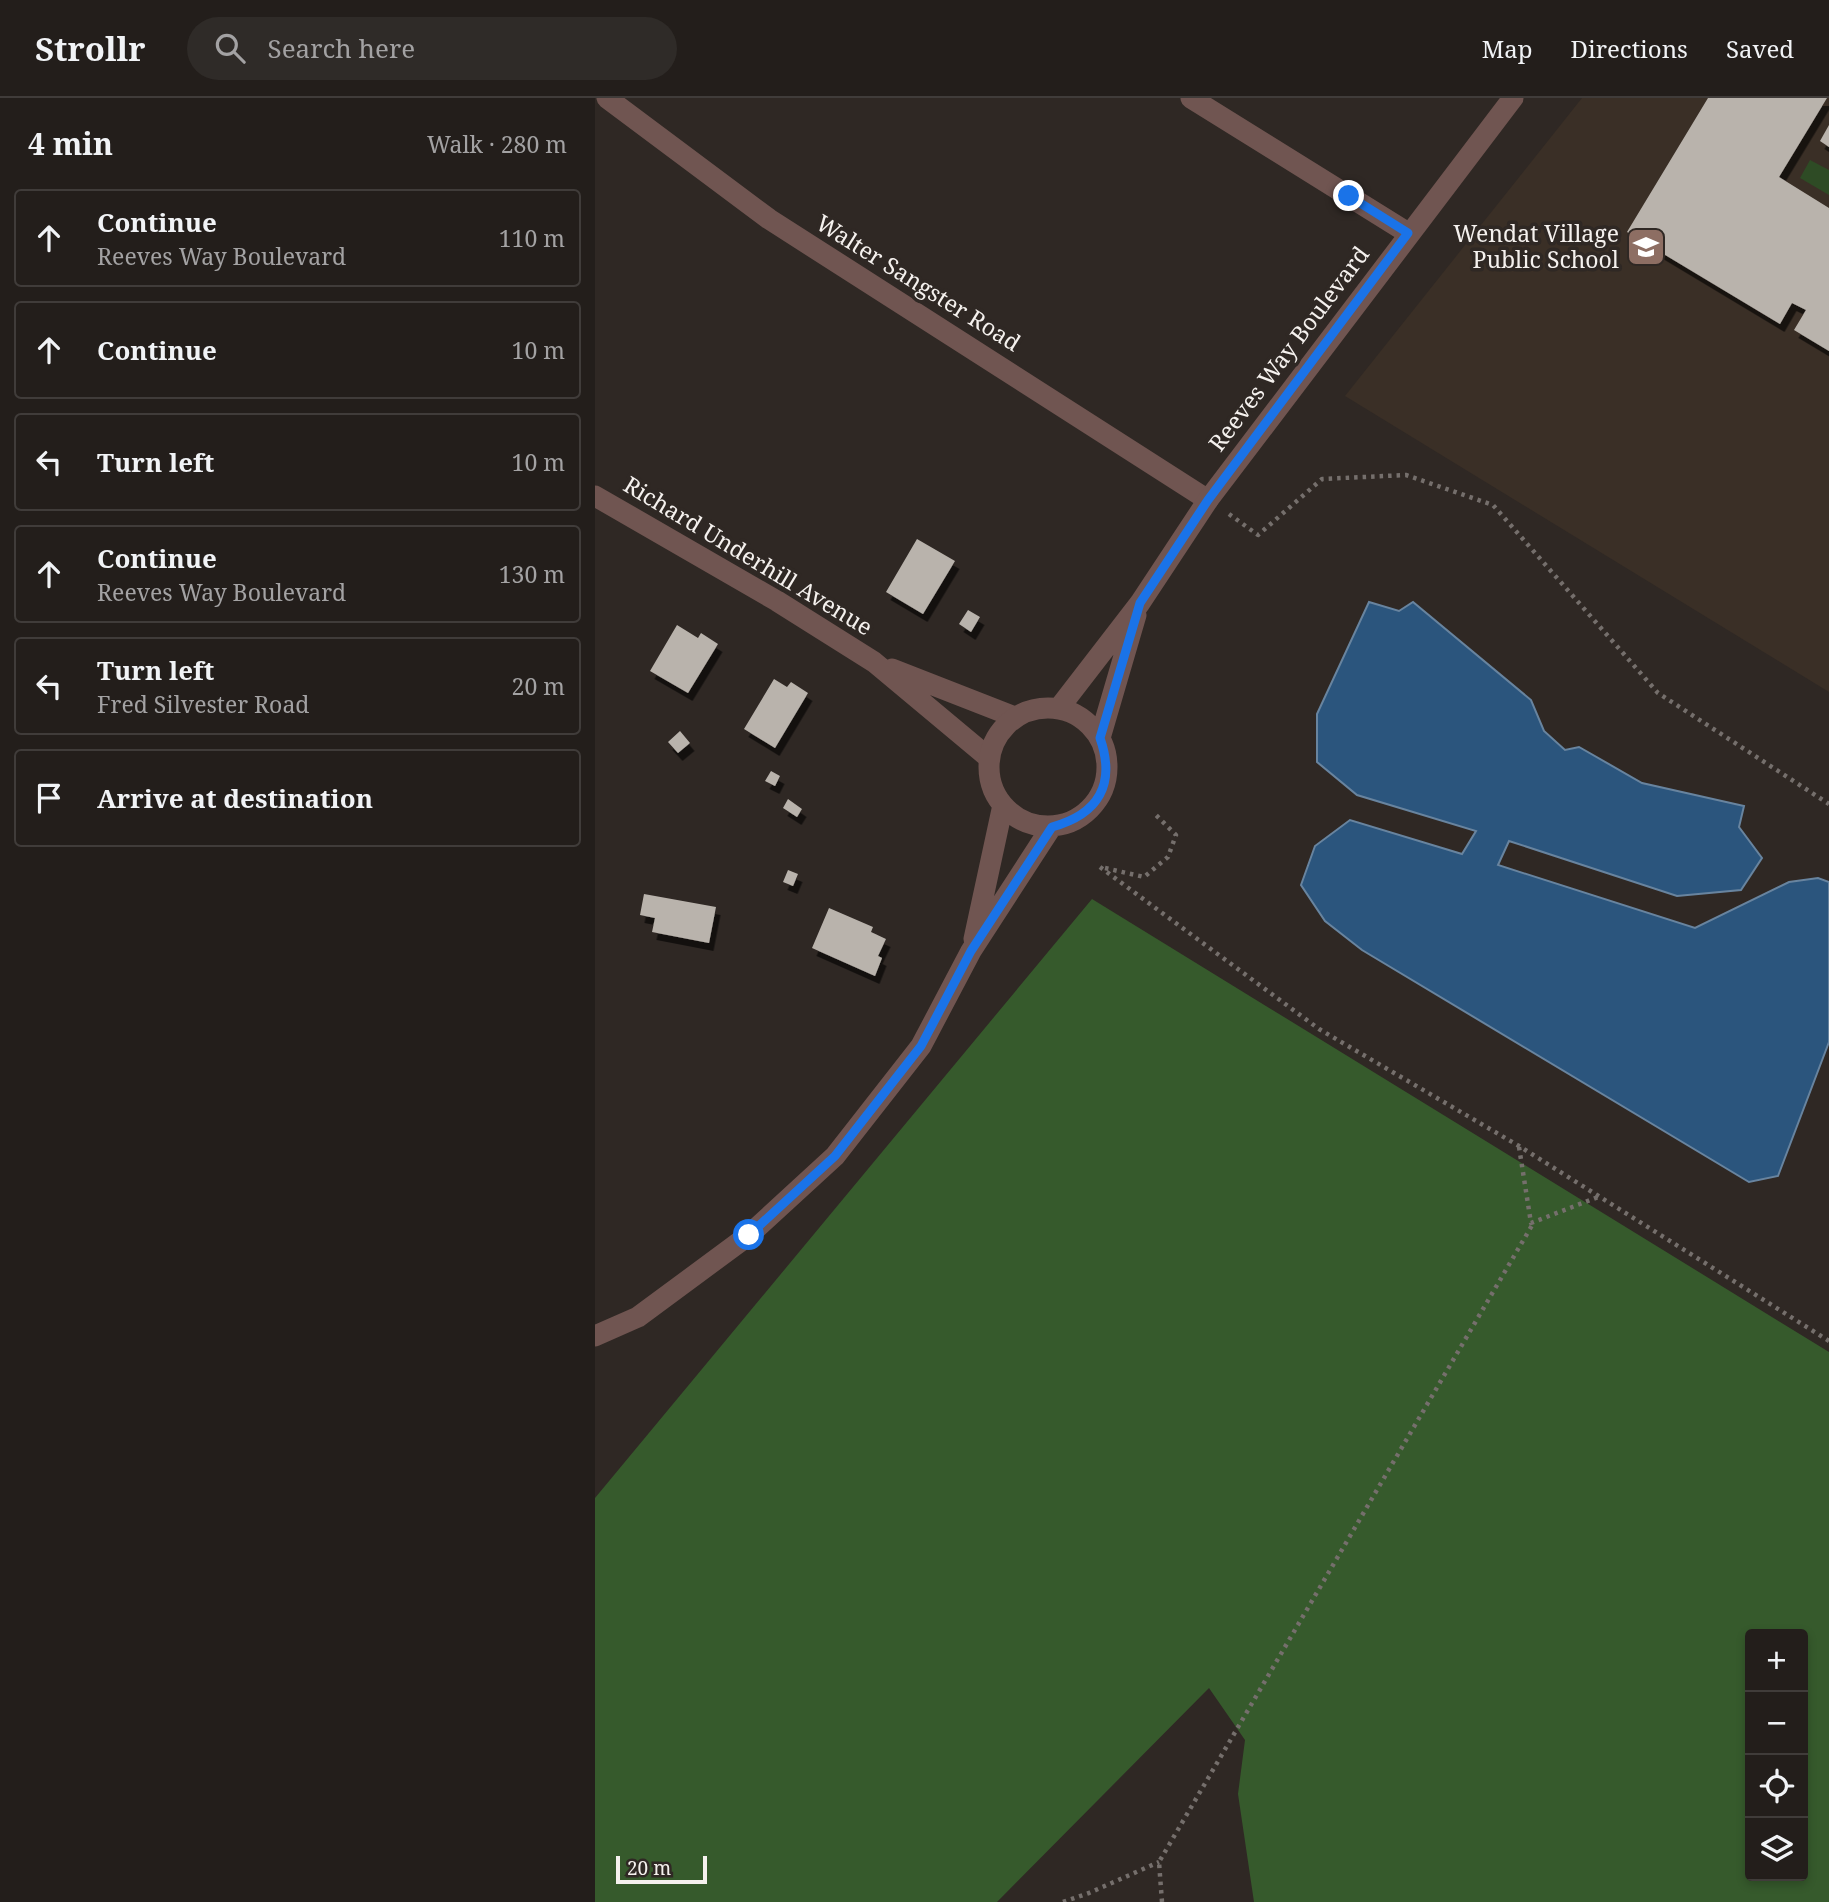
<!DOCTYPE html>
<html lang="en">
<head>
<meta charset="utf-8">
<style>
  :root { --surface:#231e1b; --page:#2f2b28; --text:#f1f3f6; --muted:#a3a2a3; --line:#403c3a }
  body { margin:0; font-family:"Noto Serif",serif; background:var(--page); color:var(--text) }
  .controls { position:absolute; right:21px; bottom:21px; display:grid; overflow:hidden; border-radius:7px; box-shadow:0 4px 10px #0003 }
  .controls button { width:63px; height:63px; display:grid; place-items:center; padding:0; border:0; border-bottom:2px solid var(--line); background:var(--surface); color:var(--text); font:35px sans-serif }
  .scale { position:absolute; left:21px; bottom:18px; width:91px; box-sizing:border-box; padding-left:7px; border:4px solid #f5f1ee; border-top:0; font-size:19px; line-height:24px; white-space:nowrap; color:#f5f1ee; -webkit-text-stroke:5px #2f2824; paint-order:stroke }
  .stop { position:absolute; width:21px; height:21px; margin:-16px; border:5px solid #1a73e8; border-radius:50%; background:#fff }
  .stop.end { background:#1a73e8; border-color:#fff; box-shadow:0 2px 7px #0008 }
  .list { margin:0; padding:0; list-style:none }
  h2 { display:flex; justify-content:space-between; align-items:center; height:91px; margin:0; padding:0 28px; font-size:30px }
  h2 small { font-size:23px; font-weight:400; color:var(--muted) }
  .list li { display:grid; grid-template-columns:46px 1fr auto; gap:21px; align-items:center; box-sizing:border-box; height:98px; margin:0 14px 14px; padding:0 14px; border:2px solid var(--line); border-radius:7px }
  .list b { display:block; font-size:26px; white-space:nowrap }
  .list p { margin:0; font-size:23px; white-space:nowrap; color:var(--muted) }
  .list em { font-size:23px; font-style:normal; color:var(--muted) }
  .icon { flex:none; width:38px; height:38px; fill:none; stroke:currentColor; stroke-width:2; stroke-linecap:round; stroke-linejoin:round }
  .map { position:relative; flex:none; width:1234px; height:1804px; overflow:hidden }
  header { display:flex; align-items:center; gap:42px; box-sizing:border-box; height:98px; padding:0 35px; background:var(--surface); border-bottom:2px solid var(--line) }
  header strong { font-size:33px }
  nav { display:flex; gap:38px; margin-inline-start:auto; font-size:24px }
  .search { width:490px; height:63px; background:var(--page); display:flex; align-items:center; gap:18px; box-sizing:border-box; padding:0 24px; border-radius:38px; color:var(--muted); font-size:26px }
  main { display:flex }
  aside { flex:1; background:var(--surface) }
  .map>svg:first-child { display:block }
</style>
</head>
<body>
<header>
<strong>Strollr</strong>
<div class="search"><svg class="icon" aria-label="search" viewBox="0 0 24 24"><circle cx="10" cy="10" r="6"/><path d="M15 15l6 6"/></svg>Search here</div>
<nav><a>Map</a><a>Directions</a><a>Saved</a></nav>
</header>
<main>
<aside>
<h2>4 min<small>Walk · 280 m</small></h2>
<ul class="list">
<li><svg class="icon" aria-label="ahead" viewBox="0 0 24 24"><path d="M12 20V5M6 11l6-6 6 6"/></svg><div><b>Continue</b><p>Reeves Way Boulevard</p></div><em>110 m</em></li>
<li><svg class="icon" aria-label="ahead" viewBox="0 0 24 24"><path d="M12 20V5M6 11l6-6 6 6"/></svg><div><b>Continue</b></div><em>10 m</em></li>
<li><svg class="icon" aria-label="left" viewBox="0 0 24 24"><path d="M17 20v-9H6M10 6l-5 5 5 5"/></svg><div><b>Turn left</b></div><em>10 m</em></li>
<li><svg class="icon" aria-label="ahead" viewBox="0 0 24 24"><path d="M12 20V5M6 11l6-6 6 6"/></svg><div><b>Continue</b><p>Reeves Way Boulevard</p></div><em>130 m</em></li>
<li><svg class="icon" aria-label="left" viewBox="0 0 24 24"><path d="M17 20v-9H6M10 6l-5 5 5 5"/></svg><div><b>Turn left</b><p>Fred Silvester Road</p></div><em>20 m</em></li>
<li><svg class="icon" aria-label="arrive" viewBox="0 0 24 24"><path d="M6 21V4h12l-3 4 3 4H6"/></svg><div><b>Arrive at destination</b></div></li>
</ul>
</aside>
<div class="map">
<svg width="1234" height="1804" viewBox="0 0 1234 1804">
  <defs>
    <filter id="shadow"><feDropShadow dx="4.5" dy="8" stdDeviation="0" flood-color="#0009"/></filter>
  </defs>
  <rect width="100%" height="100%" fill="#2f2824"/>
  <path fill="#3a2f26" d="M987,0H1234V594L750,298Z"/>
  <path fill="#2e4b25" d="M1215,62L1234,72V97L1205,80Z"/>
  <path fill="#365a2c" fill-rule="evenodd" d="M497,801L1234,1254V1804H659L643,1696L650,1642L614,1590L402,1804H0V1400ZM1155,1536H1208V1778H1155Z"/>
  <path fill="#2b557d" stroke="#68849f" stroke-width="2" d="M774,504L804,513L818,504L936,602L949,633L970,652L984,649L1047,685L1149,708L1144,729L1167,760L1146,792L1082,798L914,743L903,767L1100,830L1194,784L1223,780L1234,784V944L1183,1078L1154,1084L767,852L730,823L706,787L720,748L755,722L867,756L881,733L762,697L722,664V616Z"/>
  <path fill="#b9b3ac" filter="url(#shadow)" d="M1113,0H1232L1184,79L1234,110V253L1199,232L1211,212L1197,205L1185,226L1032,134Z
    M1234,27V49L1225,43Z
    M322,441L360,463L328,516L291,494Z
    M373,512L385,519L376,534L364,526Z
    M82,527L103,540L106,535L123,546L93,595L55,573Z
    M179,581L192,589L196,584L213,595L180,650L149,631Z
    M85,633L95,645L83,655L73,644Z
    M176,673L185,678L180,688L170,683Z
    M193,701L207,711L202,719L188,710Z
    M193,772L203,776L198,788L188,784Z
    M49,796L121,809L114,845L57,834L60,820L45,817Z
    M234,810L278,829L276,834L291,841L283,858L287,860L280,878L217,850Z"/>
  <g fill="none" stroke-linecap="round" stroke-linejoin="round">
    <path stroke="#756f6c" stroke-width="4.5" stroke-dasharray="3.5 5" stroke-linecap="butt" d="M634,416L663,437L727,381L811,377L898,407L1063,595L1234,706
      M505,769L724,931L924,1048L1234,1243
      M510,770L549,779L573,759L581,737L559,715
      M924,1049L936,1125L1003,1099
      M468,1804L494,1795L564,1764
      M567,1804L564,1764L939,1124"/>
    <path stroke="#705551" stroke-width="21" d="M12,0L174,121L613,402
      M596,0L813,135
      M0,398L182,503L279,564L394,660
      M297,571L420,619"/>
    <path stroke="#705551" stroke-width="21" d="M394 669a59 59 0 1 1 118 0a59 59 0 1 1-118 0Z
      M464,610L545,505L613,402L918,0
      M505,640L541,517
      M379,841L408,707
      M0,1238L43,1219L154,1137L240,1058L326,948L376,853L457,728"/>
  </g>
  <g fill="none" stroke-linecap="round" stroke-linejoin="round">
    <path stroke="#1a73e8" stroke-width="9" d="M154,1137L240,1058L326,948L376,853L457,729C504,716 521,686 505,640L545,505L613,402L813,135L754,98"/>
  </g>
  <defs>
    <symbol id="school-square" viewBox="-11 -11 22 22"><rect x="-9" y="-9" width="18" height="18" rx="4" fill="#8d6e63" stroke="#2f2824"/><path d="M0-5L7-2L0 1L-7-2ZM-4 1L0 2.5L4 1V4Q0 6-4 4Z" fill="#fff"/></symbol>
  </defs>
  <g fill-rule="evenodd">
    <use href="#school-square" x="1029" y="127" width="44" height="44"/>
  </g>
  <g text-anchor="middle" stroke-width="7" stroke-linejoin="round" paint-order="stroke">
    <g font-size="23" fill="#f5f1ee" stroke="#2f2824" text-anchor="end">
      <text x="1024" y="144">Wendat Village<tspan x="1024" dy="26">Public School</tspan></text>
    </g>
    <g font-size="23" fill="#f5f1ee" stroke="#2f2824">
      <text transform="translate(323 185) rotate(32)" y="8">Walter Sangster Road</text>
      <text transform="translate(694 251) rotate(-53)" y="8">Reeves Way Boulevard</text>
      <text transform="translate(153 458) rotate(31)" y="8">Richard Underhill Avenue</text>
    </g>
  </g>
</svg>
<div class="controls">
<button>+</button>
<button>−</button>
<button><svg class="icon" aria-label="locate" viewBox="0 0 24 24"><circle cx="12" cy="12" r="6"/><path d="M12 2v4M12 18v4M2 12h4M18 12h4"/></svg></button>
<button><svg class="icon" aria-label="layers" viewBox="0 0 24 24"><path d="M12 4l9 5-9 5-9-5zM3 14l9 5 9-5"/></svg></button>
</div>
<div class="scale">20 m</div>
<div class="stop" style="left:154px;top:1137px"></div>
<div class="stop end" style="left:754px;top:98px"></div>
</div>
</main>
</body>
</html>
